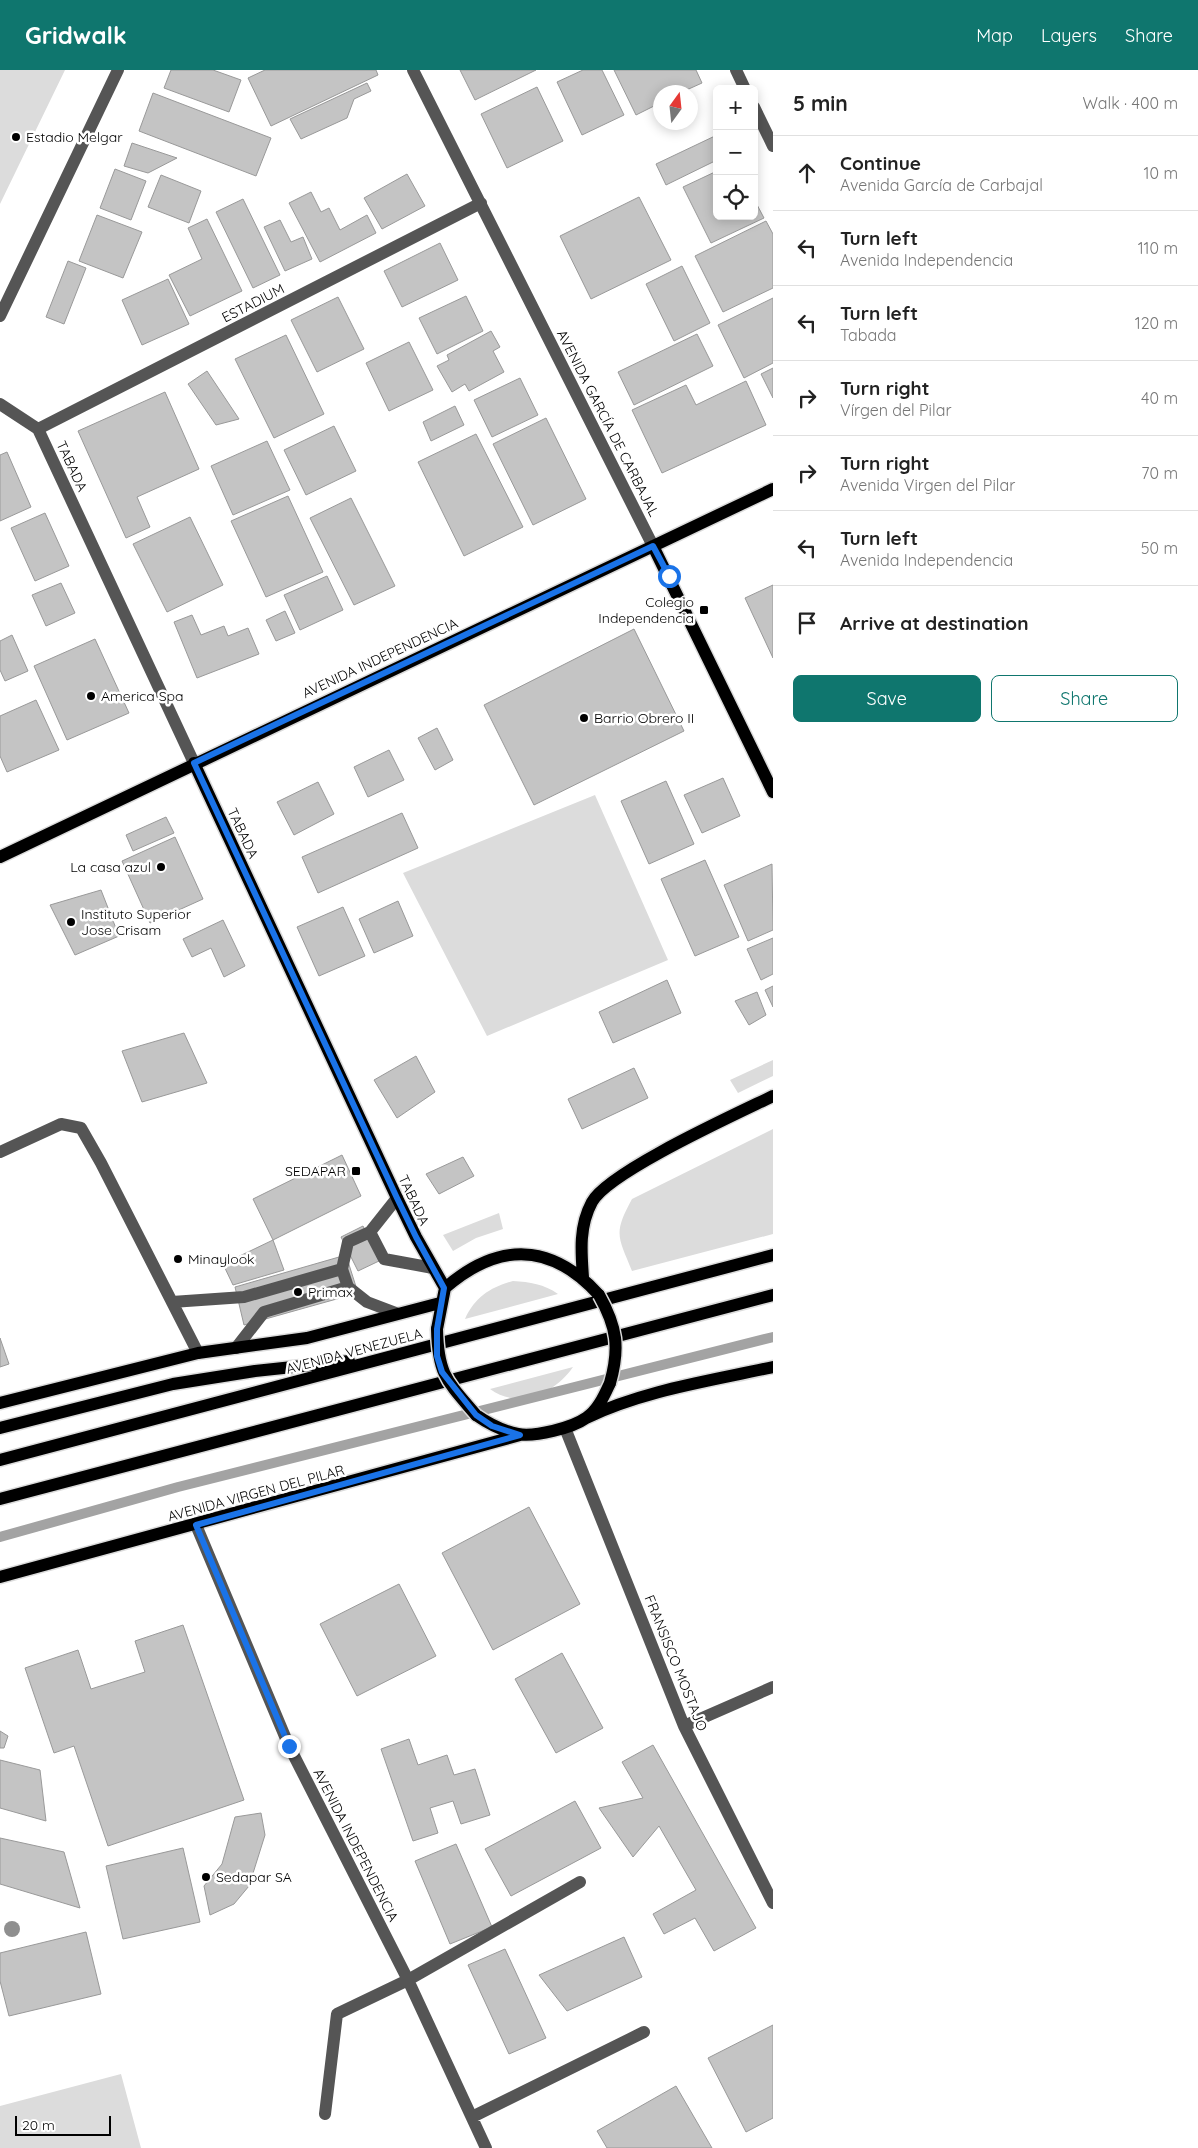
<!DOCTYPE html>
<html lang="en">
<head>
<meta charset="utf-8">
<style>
  :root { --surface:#fff; --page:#f2f2f2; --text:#222; --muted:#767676; --line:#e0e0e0; --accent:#0f766e }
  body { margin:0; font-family:Quicksand,sans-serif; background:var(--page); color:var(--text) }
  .controls { position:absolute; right:15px; top:15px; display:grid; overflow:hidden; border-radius:8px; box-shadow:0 2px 12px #0003 }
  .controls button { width:45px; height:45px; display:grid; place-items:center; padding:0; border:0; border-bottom:1px solid var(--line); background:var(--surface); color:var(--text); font:25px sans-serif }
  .compass { position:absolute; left:653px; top:15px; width:45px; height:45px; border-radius:50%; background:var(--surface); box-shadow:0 2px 12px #0003; rotate:15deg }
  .scale { position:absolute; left:15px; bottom:12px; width:96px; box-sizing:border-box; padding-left:5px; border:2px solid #000; border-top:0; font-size:14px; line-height:18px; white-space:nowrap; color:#000; -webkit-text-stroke:4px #fff; paint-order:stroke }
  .stop { position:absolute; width:15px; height:15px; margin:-11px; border:4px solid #1a73e8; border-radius:50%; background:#fff }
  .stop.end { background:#1a73e8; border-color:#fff; box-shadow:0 1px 5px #0008 }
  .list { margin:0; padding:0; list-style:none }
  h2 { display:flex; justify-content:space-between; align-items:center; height:65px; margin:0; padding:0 20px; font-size:21px }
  h2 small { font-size:16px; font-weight:400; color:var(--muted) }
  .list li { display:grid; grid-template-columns:32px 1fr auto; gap:15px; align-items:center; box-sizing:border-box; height:75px; padding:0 20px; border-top:1px solid var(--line) }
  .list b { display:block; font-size:19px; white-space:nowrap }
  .list p { margin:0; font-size:16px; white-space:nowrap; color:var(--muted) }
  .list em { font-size:16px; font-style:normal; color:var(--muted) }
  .actions { display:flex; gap:10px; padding:15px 20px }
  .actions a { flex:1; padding:11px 0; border:1px solid var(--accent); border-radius:8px; text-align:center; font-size:18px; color:var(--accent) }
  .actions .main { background:var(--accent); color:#fff }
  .icon { flex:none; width:28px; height:28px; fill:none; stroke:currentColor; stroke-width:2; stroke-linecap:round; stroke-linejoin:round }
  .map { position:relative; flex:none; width:773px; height:2078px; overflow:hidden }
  header { display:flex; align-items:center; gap:30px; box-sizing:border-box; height:70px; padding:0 25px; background:var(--accent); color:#fff }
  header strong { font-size:24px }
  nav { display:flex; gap:28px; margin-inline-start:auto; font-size:18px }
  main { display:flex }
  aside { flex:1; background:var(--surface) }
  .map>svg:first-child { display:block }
</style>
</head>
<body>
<header>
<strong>Gridwalk</strong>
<nav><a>Map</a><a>Layers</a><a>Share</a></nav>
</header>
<main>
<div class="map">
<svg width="773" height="2078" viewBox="0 0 773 2078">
  <rect width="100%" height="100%" fill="#fff"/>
  <path fill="#dcdcdc" d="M0,0H65L0,134Z
    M595,725L668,890L487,966L403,803Z
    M773,990V1006L738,1023L730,1010Z
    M773,1059V1164L632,1201C618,1166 613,1164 632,1129Z
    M499,1143L503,1159L476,1168L453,1181L443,1165Z
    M513,1211C530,1212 544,1214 558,1224L465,1249C475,1227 491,1217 513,1211Z
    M573,1297C554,1324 519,1340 490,1319Z
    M121,2004L141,2078H0V2036Z"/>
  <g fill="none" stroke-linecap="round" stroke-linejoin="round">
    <path stroke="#a3a3a3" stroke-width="10" d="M0,1467L178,1417L773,1267"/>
  </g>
  <path fill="#c4c4c4" stroke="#999" d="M171,0H213L241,10L229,42L164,18Z
    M265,0H376L378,5L271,56L248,8Z
    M460,0H536L475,30Z
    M583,0H602L624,45L582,65L557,12Z
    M614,0H696L702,13L682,22H660V33L636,45Z
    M367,13L371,21L354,29L347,48L301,69L290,49Z
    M537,17L563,71L507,98L481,44Z
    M153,23L271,68L256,106L139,61Z
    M717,65V90L666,115L656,94Z
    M132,73L177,88L148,103L124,96Z
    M115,99L146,111L131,150L100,138Z
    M717,101V146H754V129L764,148L711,173L683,117Z
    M407,104L425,136L382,159L364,128Z
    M161,105L201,121L189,153L148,137Z
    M311,122L321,142L329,138L340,160L367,145L376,163L320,192L289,133Z
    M639,127L671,190L591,229L560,166Z
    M243,129L280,205L253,218L216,142Z
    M97,145L142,162L123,208L79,191Z
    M207,149L242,221L190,246L169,205L202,189L188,158Z
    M280,150L291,172L303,167L312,189L285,201L264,157Z
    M766,151L773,164V218L723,242L695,186Z
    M440,173L458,210L402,237L384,201Z
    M68,191L86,198L64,254L46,247Z
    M682,196L710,253L674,271L646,214Z
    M168,209L189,254L142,275L122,230Z
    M466,226L483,261L437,284L419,248Z
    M338,227L364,279L317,302L291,250Z
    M773,228V293L744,308L718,255Z
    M491,261L500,277L493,281L504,302L469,321L465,314L452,322L437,296L449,290L447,285Z
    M697,264L713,296L634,335L618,302Z
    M286,265L324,344L274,368L235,289Z
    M409,272L433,320L389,341L366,293Z
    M773,298V328L761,304Z
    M207,301L239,349L216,355L188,314Z
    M520,308L538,345L492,367L474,330Z
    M746,311L766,355L662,403L632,340L686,315L696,335Z
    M165,322L199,399L137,427L150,457L126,468L78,361Z
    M455,336L464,355L431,371L423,352Z
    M546,348L586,429L533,455L493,374Z
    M334,356L356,401L306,425L284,380Z
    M476,364L523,457L464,486L418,392Z
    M267,371L290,420L233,445L211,396Z
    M7,382L31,437L0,451V385Z
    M288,426L323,502L266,527L231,451Z
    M351,428L395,516L354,535L310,448Z
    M45,443L69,496L35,511L11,458Z
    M190,447L223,515L167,542L133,474Z
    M327,506L343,540L300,560L284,525Z
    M61,513L75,543L46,556L32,525Z
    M773,515V588L745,528Z
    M285,541L295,563L276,571L266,550Z
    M192,545L201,565L224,556L228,566L248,558L259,584L197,608L174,552Z
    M634,559L684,661L534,735L484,635Z
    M12,565L28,601L5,611L0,600V571Z
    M95,569L129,643L67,670L34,596Z
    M36,630L59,680L7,702L0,686V646Z
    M437,658L453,690L435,700L418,668Z
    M389,680L404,710L368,727L354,697Z
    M723,708L740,746L702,763L684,725Z
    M666,711L694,774L649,794L621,731Z
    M318,712L334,744L294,765L277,732Z
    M402,743L418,778L318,823L302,787Z
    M166,747L174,763L133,781L126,765Z
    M175,767L203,829L150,853L122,791Z
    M705,790L739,867L695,886L661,809Z
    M772,794L773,860L748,871L724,815Z
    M101,820L119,866L75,885L50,835Z
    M398,831L413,866L374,883L359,849Z
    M343,837L365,886L319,906L297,857Z
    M223,850L245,896L224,907L211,878L192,887L183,869Z
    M773,868V904L761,910L747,879Z
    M667,910L681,943L613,973L599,942Z
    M773,916V937L765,920Z
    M757,922L766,945L749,955L735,931Z
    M184,963L207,1013L142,1032L122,981Z
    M416,986L435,1022L397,1048L374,1010Z
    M634,998L648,1028L582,1059L568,1029Z
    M342,1085L361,1126L273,1170L253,1129Z
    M463,1087L474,1106L439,1124L426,1104Z
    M363,1156L379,1191L358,1201L341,1167Z
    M273,1170L284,1200L233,1215L223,1194Z
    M346,1185L358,1223L244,1255L235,1217Z
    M0,1268L9,1294L0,1297Z
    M529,1437L580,1534L493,1580L442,1483Z
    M399,1514L436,1586L357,1626L320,1554Z
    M183,1555L244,1730L108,1776L74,1676L54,1683L25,1598L78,1580L91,1619L145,1602L135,1571Z
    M562,1583L603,1658L556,1683L515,1609Z
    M0,1661L8,1666L4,1678H0Z
    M409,1669L418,1695L447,1685L454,1705L475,1699L490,1745L461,1754L453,1731L430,1738L438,1763L413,1771L381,1679Z
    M653,1675L756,1858L714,1881L695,1848L664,1864L653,1844L696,1820L659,1756L633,1787L599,1738L643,1728L622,1692Z
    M0,1690L40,1700L46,1751L0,1738Z
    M575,1731L601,1778L511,1826L485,1779Z
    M261,1743L265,1765L249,1816L234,1834L210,1845L204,1816L222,1794L235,1747Z
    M0,1768L64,1782L80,1838L0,1814Z
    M456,1774L492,1857L450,1874L415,1791Z
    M183,1778L200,1852L123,1869L106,1796Z
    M86,1862L101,1924L9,1946L0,1911V1883Z
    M624,1867L642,1907L567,1941L539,1905Z
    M505,1879L546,1968L509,1984L468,1895Z
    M773,1955V2048L746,2062L708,1988Z
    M676,2016L712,2078H607L597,2061Z"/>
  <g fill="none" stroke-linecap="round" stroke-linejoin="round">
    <defs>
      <path id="major" d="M653,476L773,722
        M194,693L397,1128L416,1167L445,1218
        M0,787L773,419
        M583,1207C581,1181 579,1156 592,1132C608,1102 736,1044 773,1026
        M437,1259L445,1218C498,1172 551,1172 599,1225
        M0,1333L198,1283L307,1268L440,1233
        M476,1345C489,1354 502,1361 518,1364C535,1367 572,1358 586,1348C598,1340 604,1326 610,1313
        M586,1348C645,1320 710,1311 773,1297
        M0,1358L173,1314L255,1301L349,1291
        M0,1390L773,1185
        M0,1429L773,1225
        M0,1507L520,1365"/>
    </defs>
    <use href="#major" stroke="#dbdbdb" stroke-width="15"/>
    <path stroke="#555" stroke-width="12" d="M413,0L653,476
      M736,0L745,19
      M754,37L773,76
      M0,246L118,0
      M0,334L38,359L194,693
      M38,359L481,133
      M0,1082L61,1054L81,1058L101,1093L198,1283
      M397,1128L370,1162L384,1189L433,1198
      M348,1217L367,1232L396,1243
      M172,1232L244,1227L342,1199L348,1172L370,1162
      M236,1278L264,1242L348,1217L342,1199
      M565,1358L684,1656L773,1833
      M196,1455L289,1676L408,1910L486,2078
      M684,1656L773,1617
      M325,2044L337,1944L408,1910L580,1812
      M472,2047L644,1962"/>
    <use href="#major" stroke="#000" stroke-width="12"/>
    <defs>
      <path id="major-bridge" d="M599,1225C617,1257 620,1278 610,1313
        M437,1259C438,1305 447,1311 476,1345"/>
    </defs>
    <use href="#major-bridge" stroke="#dbdbdb" stroke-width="15" stroke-linecap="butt"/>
    <use href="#major-bridge" stroke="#000" stroke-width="12"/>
  </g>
  <circle fill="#8f8f8f" cx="12" cy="1859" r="8"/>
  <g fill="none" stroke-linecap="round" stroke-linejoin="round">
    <path stroke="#1a73e8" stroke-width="6" d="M289,1676L196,1455L520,1365L492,1356L476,1345L442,1302L437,1286V1259L444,1218L416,1167L397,1128L194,693L653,476L669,506"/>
  </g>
  <g fill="#000" stroke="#fff" stroke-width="2">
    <circle cx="16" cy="67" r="5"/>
    <rect x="699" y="535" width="10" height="10" rx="2.5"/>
    <circle cx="91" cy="626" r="5"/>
    <circle cx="584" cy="648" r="5"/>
    <circle cx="161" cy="797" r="5"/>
    <circle cx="71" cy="852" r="5"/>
    <rect x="351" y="1096" width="10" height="10" rx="2.5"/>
    <circle cx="178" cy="1189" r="5"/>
    <circle cx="298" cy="1222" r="5"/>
    <circle cx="206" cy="1807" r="5"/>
  </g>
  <g text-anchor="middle" stroke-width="5" stroke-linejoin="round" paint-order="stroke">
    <g font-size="14" fill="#000" stroke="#fff" text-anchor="start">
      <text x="26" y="72">Estadio Melgar</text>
      <text x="694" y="537" text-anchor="end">Colegio<tspan x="694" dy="16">Independencia</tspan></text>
      <text x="101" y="631">America Spa</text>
      <text x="594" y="653">Barrio Obrero II</text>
      <text x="151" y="802" text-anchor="end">La casa azul</text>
      <text x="81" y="849">Instituto Superior<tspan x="81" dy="16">Jose Crisam</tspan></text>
      <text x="346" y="1106" text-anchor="end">SEDAPAR</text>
      <text x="188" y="1194">Minaylook</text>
      <text x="308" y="1227">Primax</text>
      <text x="216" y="1812">Sedapar SA</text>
    </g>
    <g font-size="14" fill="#000" stroke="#fff">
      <text transform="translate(253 233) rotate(-27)" y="5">ESTADIUM</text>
      <text transform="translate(608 353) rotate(63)" y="5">AVENIDA GARCÍA DE CARBAJAL</text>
      <text transform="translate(72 396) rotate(65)" y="5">TABADA</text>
      <text transform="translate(380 588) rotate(-25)" y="5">AVENIDA INDEPENDENCIA</text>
      <text transform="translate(243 763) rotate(65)" y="5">TABADA</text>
      <text transform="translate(414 1130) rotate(65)" y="5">TABADA</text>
      <text transform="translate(354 1281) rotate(-15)" y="5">AVENIDA VENEZUELA</text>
      <text transform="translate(256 1423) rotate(-15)" y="5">AVENIDA VIRGEN DEL PILAR</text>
      <text transform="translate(676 1593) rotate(68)" y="5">FRANSISCO MOSTAJO</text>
      <text transform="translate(356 1775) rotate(63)" y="5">AVENIDA INDEPENDENCIA</text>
    </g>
  </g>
</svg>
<div class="controls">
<button>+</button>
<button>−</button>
<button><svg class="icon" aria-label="locate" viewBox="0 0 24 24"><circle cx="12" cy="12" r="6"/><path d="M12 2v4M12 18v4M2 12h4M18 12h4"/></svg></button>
</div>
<svg class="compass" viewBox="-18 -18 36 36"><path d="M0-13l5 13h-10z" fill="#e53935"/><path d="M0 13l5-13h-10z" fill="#767676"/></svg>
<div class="scale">20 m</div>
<div class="stop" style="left:669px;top:506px"></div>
<div class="stop end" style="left:289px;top:1676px"></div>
</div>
<aside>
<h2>5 min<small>Walk · 400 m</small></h2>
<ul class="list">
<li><svg class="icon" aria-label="ahead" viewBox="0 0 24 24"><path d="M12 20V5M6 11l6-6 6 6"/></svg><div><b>Continue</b><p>Avenida García de Carbajal</p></div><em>10 m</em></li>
<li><svg class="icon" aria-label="left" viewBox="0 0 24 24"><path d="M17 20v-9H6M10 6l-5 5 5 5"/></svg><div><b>Turn left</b><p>Avenida Independencia</p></div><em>110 m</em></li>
<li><svg class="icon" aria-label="left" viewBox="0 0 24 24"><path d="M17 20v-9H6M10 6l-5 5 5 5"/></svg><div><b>Turn left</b><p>Tabada</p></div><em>120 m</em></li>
<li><svg class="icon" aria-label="right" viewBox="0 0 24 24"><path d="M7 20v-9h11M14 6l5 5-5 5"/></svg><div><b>Turn right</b><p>Vírgen del Pilar</p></div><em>40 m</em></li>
<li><svg class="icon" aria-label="right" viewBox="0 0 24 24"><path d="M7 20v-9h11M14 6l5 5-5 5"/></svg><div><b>Turn right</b><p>Avenida Virgen del Pilar</p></div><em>70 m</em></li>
<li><svg class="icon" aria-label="left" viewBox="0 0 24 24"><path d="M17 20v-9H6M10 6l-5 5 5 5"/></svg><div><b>Turn left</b><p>Avenida Independencia</p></div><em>50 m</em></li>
<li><svg class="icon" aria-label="arrive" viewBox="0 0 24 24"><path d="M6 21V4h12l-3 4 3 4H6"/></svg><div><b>Arrive at destination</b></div></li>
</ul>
<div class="actions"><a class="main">Save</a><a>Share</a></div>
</aside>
</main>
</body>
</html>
